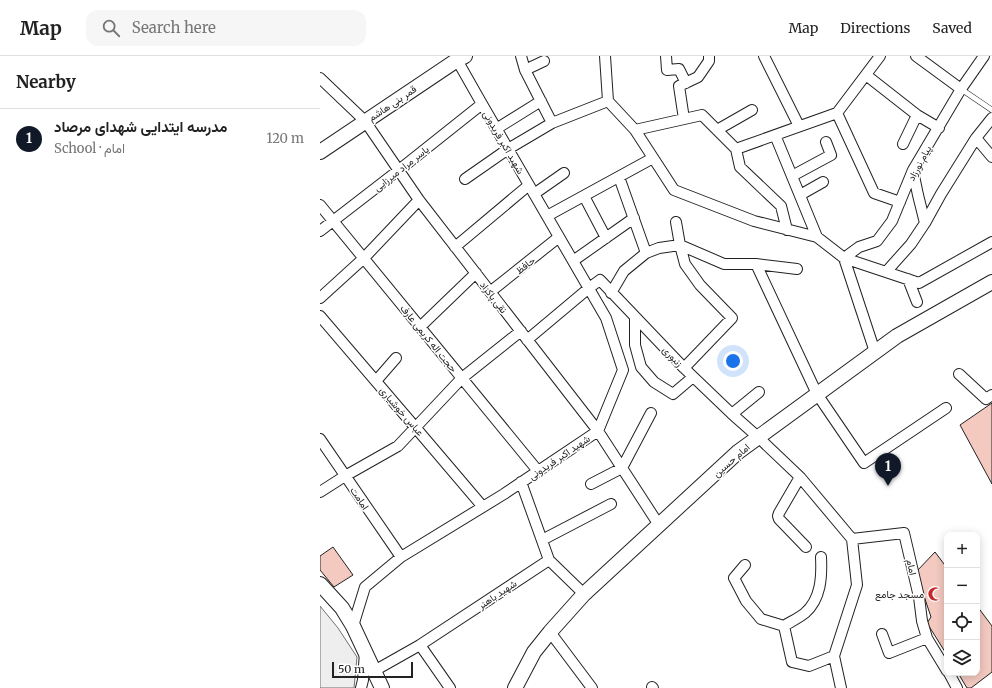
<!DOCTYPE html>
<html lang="en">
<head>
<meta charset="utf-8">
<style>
  :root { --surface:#fff; --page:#f6f6f6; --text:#222; --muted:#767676; --line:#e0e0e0; --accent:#111827 }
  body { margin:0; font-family:Merriweather,Vazirmatn,serif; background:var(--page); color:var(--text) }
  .controls { position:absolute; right:12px; bottom:12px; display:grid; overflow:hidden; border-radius:8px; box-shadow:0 2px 10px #0003 }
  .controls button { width:36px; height:36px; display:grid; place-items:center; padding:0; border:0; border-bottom:1px solid var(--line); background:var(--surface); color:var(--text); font:20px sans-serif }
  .scale { position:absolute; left:12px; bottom:10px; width:81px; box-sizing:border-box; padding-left:4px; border:2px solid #222; border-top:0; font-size:11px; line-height:14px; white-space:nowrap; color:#222; -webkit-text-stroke:3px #fff; paint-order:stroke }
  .you { position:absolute; left:413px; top:305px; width:14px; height:14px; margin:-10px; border:3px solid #fff; border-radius:50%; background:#1a73e8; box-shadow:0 0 0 6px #1a73e833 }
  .badge { display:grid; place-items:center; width:26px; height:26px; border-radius:50%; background:var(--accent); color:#fff; font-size:13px; font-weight:700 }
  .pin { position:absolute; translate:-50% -33px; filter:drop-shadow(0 1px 2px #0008) }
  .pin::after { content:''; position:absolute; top:21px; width:14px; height:12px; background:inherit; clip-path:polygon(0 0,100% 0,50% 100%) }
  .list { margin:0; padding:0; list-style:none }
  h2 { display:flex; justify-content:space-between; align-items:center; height:52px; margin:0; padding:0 16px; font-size:17px }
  h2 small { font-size:13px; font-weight:400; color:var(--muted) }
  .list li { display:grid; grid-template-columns:26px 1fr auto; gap:12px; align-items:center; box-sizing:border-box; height:60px; padding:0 16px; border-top:1px solid var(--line) }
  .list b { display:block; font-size:15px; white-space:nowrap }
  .list p { margin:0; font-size:13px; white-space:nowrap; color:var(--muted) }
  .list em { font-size:13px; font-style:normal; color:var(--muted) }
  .icon { flex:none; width:22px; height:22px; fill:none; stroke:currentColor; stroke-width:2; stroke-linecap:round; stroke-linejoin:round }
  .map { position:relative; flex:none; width:672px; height:632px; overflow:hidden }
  header { display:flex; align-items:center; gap:24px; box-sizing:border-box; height:56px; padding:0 20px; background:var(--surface); border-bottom:1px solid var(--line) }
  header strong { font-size:19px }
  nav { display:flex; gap:22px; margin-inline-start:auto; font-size:14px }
  .search { width:280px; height:36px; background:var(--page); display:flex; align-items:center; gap:10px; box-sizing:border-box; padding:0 14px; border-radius:12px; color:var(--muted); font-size:15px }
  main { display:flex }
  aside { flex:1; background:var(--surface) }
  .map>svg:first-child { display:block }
</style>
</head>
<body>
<header>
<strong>Map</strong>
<div class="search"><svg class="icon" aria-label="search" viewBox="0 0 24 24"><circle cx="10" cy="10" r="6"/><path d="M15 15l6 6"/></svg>Search here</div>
<nav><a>Map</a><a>Directions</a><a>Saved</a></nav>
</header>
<main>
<aside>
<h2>Nearby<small></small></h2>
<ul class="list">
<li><span class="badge">1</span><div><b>مدرسه ایتدایی شهدای مرصاد</b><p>School · امام</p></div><em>120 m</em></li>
</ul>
</aside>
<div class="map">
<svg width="672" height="632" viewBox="0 0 672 632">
  <rect width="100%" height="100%" fill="#fff"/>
  <path fill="#eee" stroke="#6f6f6f" d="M0,550L18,572L37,601L34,632H0Z"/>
  <path fill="#f3c9c0" stroke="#222" d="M672,347V428L640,369Z
    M13,491L33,519L14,531L0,514V500Z
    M615,496L627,512V599L607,567L611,561L596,516Z
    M657,550L672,570V616L651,632H647L638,617H657Z"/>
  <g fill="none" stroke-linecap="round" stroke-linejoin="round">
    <defs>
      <path id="lane" d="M641,33L672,54"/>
      <path id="street" d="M201,0L205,14L232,67
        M285,0L288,45L315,74L354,134L434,165L497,181L524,202L599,227L672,186
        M346,0L347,14L359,13L366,27
        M444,0L479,70
        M596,0L641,33
        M205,14L224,5
        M546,19L597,59L619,72
        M0,22L45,65L99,144L278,375L339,469
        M517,57L554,137L580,146
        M364,63L359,30L378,21L389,5V0
        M176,73L221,45
        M315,74L382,59L416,93L517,57L560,0
        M397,74L432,54
        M455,79L497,181
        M656,82L672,101
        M583,88L597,59
        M416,93L420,111L461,150L467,174
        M593,115L598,139L605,167
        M472,120L511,99L506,86
        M299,121L326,197
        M145,123L188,93L232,67L288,45
        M214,138L244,117
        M480,139L503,126
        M264,140L286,182
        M0,149L218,415
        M227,160L333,102
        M356,166L360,189L365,208L380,229L412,262L364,312
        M0,175L79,114L162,48
        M135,191L209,129
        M253,205L314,162
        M436,208L497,338L544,407L626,352
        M566,216L591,188L605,167L621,138L656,82L672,62
        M588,223L597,246
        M170,236L239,181
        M291,237L304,215L326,197L339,192L360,189L404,208H436L477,213
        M0,242L44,202L99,144
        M0,260L95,371L163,451
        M315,261V289L321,311L334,326L353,338L373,321
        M100,271L156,217
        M207,284L269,232L280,224L364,312L412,358L438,381L480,421L532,483L537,529L514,600L521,632
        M555,296L524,202L539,191L557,185L572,165L593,114L641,33L664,0
        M639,318L666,343L672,339
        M56,325L76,302
        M412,358L439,336
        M0,383L81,501
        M480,421L459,457L458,460L459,463L486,491
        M271,428L302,412L331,357
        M0,436L25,420L78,390L142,322L201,275
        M532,483L584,477L599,541L602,565L607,582L627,615
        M222,484L291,448
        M229,504L264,538
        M425,509L414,522L426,545L441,563L464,570L472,606L489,610L514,600
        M33,570L45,531L81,501L184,438L278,375L303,314L286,262L162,48L137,4
        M464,570C470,566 479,562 485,557C501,543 502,521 501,501
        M230,576L272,632
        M562,578L569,597L607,582
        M100,589L130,632
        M54,615L100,589L229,504L201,426
        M629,617L637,632
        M332,631L333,632
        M41,632L43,624L45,596"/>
      <path id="secondary" d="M0,96L137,4L145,0
        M0,528L22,552L33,570L62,632
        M195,632L214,596L230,576L264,538L418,396L577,280L672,226"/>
    </defs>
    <use href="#lane" stroke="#222" stroke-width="6"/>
    <use href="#street" stroke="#222" stroke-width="12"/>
    <use href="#secondary" stroke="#222" stroke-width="16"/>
    <use href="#lane" stroke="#fff" stroke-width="5"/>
    <use href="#street" stroke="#fff" stroke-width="10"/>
    <use href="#secondary" stroke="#fff" stroke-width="14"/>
  </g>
  <defs>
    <symbol id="mosque-bare" viewBox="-9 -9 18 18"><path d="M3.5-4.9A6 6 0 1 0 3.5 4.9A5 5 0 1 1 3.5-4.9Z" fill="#c62828" stroke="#fff" stroke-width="2.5" paint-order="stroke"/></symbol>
  </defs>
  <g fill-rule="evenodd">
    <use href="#mosque-bare" x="605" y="528" width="20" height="20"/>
  </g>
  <g text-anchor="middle" stroke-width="3" stroke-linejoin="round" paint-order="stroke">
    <g font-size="10" fill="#222" stroke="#fff">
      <text transform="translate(72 47) rotate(-34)" y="4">قمر بنی هاشم</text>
      <text transform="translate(184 86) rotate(60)" y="4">شهید اکبر فریدونی</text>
      <text transform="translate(599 107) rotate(-62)" y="4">پیام نورزاد</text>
      <text transform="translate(81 112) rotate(-38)" y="4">یاسر مراد میرزایی</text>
      <text transform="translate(205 209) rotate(-38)" y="4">حافظ</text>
      <text transform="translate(174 241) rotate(52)" y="4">نقی پاکزاد</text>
      <text transform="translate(109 282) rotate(51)" y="4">حجت اله کریمی عارف</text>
      <text transform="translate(353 300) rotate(46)" y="4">زنبوری</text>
      <text transform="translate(82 355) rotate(49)" y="4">عباس خوشیاری</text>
      <text transform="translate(239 401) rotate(-34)" y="4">شهید اکبر فریدونی</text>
      <text transform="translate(411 404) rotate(-41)" y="4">امام حسین</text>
      <text transform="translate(40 442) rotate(56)" y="4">امامت</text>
      <text transform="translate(592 511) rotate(78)" y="4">امام</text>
      <text transform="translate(177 538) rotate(-34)" y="4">شهید باهنر</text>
    </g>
    <g font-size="10" fill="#222" stroke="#fff" text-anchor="end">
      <text x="604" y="542">مسجد جامع</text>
    </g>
  </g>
</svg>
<div class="controls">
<button>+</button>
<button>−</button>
<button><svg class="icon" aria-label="locate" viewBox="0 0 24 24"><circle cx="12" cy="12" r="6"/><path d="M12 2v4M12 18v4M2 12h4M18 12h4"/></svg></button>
<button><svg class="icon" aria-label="layers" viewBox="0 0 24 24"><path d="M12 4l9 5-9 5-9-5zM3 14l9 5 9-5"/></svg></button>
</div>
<div class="scale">50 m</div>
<div class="you"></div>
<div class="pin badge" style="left:568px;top:430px">1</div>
</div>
</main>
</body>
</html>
